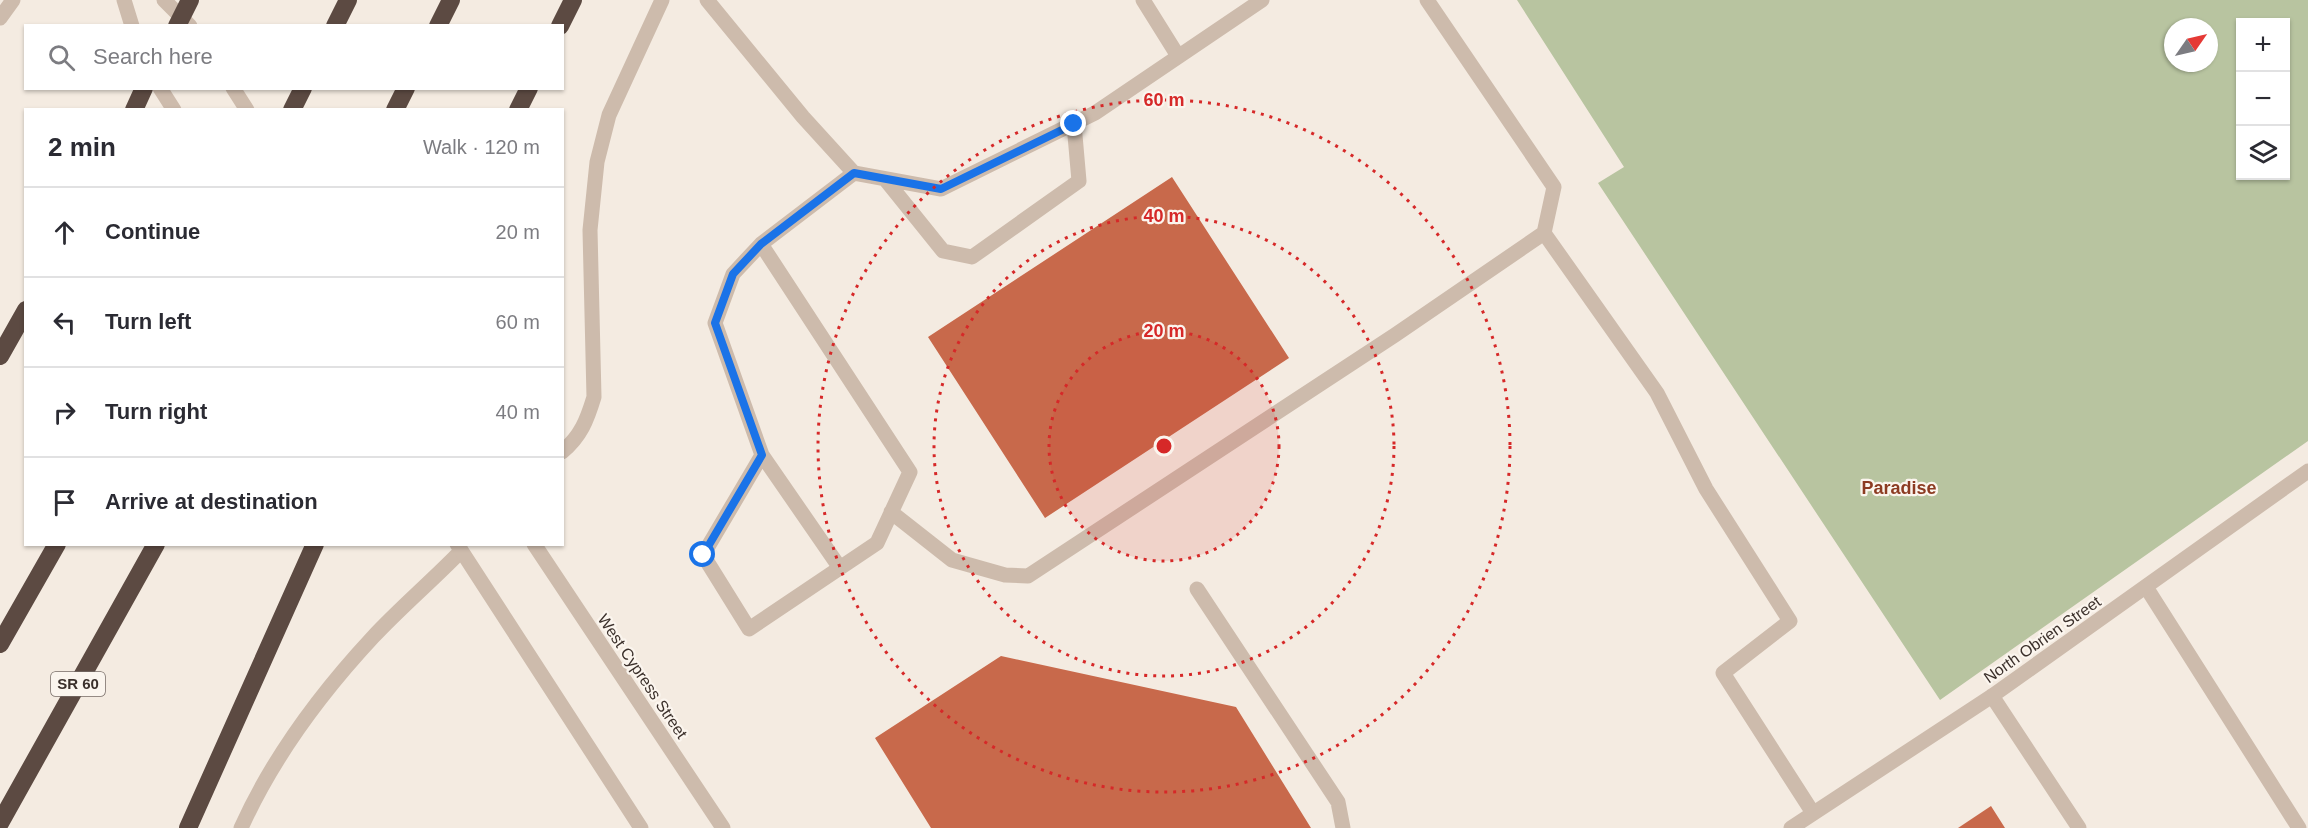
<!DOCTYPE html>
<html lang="en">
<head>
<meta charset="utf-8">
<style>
  :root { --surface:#fff; --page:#f2f2f3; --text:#2b2b33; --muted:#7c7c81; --line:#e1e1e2 }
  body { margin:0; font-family:Arial,sans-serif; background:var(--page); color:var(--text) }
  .controls { position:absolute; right:18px; top:18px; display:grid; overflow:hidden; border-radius:0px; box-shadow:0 2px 4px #0004 }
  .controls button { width:54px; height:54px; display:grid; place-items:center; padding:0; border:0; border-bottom:2px solid var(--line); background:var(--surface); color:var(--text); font:30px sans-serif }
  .compass { position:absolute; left:2164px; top:18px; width:54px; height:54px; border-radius:50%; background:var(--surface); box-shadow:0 2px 4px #0004; rotate:56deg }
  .stop { position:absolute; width:18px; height:18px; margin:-14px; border:4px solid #1a73e8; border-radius:50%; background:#fff }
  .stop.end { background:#1a73e8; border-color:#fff; box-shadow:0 2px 6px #0008 }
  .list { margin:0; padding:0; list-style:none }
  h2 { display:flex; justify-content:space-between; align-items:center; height:78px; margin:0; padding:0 24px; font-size:26px }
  h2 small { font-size:20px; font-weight:400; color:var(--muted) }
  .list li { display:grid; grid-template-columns:39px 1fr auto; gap:18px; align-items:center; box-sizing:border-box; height:90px; padding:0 24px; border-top:2px solid var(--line) }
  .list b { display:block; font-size:22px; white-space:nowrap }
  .list em { font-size:20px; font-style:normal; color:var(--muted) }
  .icon { flex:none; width:33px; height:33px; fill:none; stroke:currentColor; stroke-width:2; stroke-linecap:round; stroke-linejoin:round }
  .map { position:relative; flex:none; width:2308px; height:828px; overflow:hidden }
  .search { position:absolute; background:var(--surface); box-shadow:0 2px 4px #0004; left:24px; top:24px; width:540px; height:66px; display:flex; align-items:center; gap:15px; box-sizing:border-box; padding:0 21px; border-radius:0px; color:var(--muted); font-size:22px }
  .panel { position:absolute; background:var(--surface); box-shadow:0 2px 4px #0004; left:24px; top:108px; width:540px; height:438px; border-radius:0px }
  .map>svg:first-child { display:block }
</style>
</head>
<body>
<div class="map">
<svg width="2308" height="828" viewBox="0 0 2308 828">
  <rect width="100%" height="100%" fill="#f4ebe1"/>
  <path fill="#b8c4a0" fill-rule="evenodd" d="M1517,0H2308V441L1940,700L1598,183L1624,167ZM2240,22H2286V176H2240ZM2173,27H2209V63H2173Z"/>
  <path fill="#c8694b" d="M1172,177L1289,358L1045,518L928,337Z
    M1001,656L1236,707L1311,828H931L875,738Z
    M1991,806L2005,828H1958Z"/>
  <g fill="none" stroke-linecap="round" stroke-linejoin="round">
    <path stroke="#cdbbac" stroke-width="15" d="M707,0L803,117L854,173L941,189L1095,113L1262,0
      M1143,0L1178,56
      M1427,0L1554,187L1544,233L1657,393L1706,489L1790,621L1723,673L1813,813
      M885,179L943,251L972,257L1079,181L1074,124
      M761,244L910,472L877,543L749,629L703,555L762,455L715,323L733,274L761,244L854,173
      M762,455L840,568
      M891,512L952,560L1005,575L1028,576L1395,335L1544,233
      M2146,587L2299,828
      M1197,589L1338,802L1343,828"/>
    <path stroke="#cdbbac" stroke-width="15" d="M1992,696L2079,828
      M241,828C273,757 320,694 373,637C401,607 433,580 461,551"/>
    <path stroke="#cdbbac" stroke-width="15" d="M124,0L132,26
      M164,0L190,26
      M0,18L13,0
      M160,88L174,110
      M233,88L247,110
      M562,452C581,436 587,420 594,397L590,230L597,162L609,115L662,0
      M457,544L641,828
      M534,544L723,828
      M1791,828L1992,696L2308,471"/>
    <path stroke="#5c4a42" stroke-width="18" d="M335,26L348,0
      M438,26L451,0
      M560,26L573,0
      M134,110L144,88
      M292,110L303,88
      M395,110L406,88
      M518,110L529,88
      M0,356L26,310
      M0,644L57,544
      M0,823L156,544
      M188,828L315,544"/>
    <path stroke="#5c4a42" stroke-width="18" d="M177,26L190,0"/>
  </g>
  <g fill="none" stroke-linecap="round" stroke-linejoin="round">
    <path stroke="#1a73e8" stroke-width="8" d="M703,555L762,455L715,323L733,274L761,244L854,173L941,189L1074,124"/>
  </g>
  <circle cx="1164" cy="446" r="115" fill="#d62828" fill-opacity=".12"/>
  <g fill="none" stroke="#d62828" stroke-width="3" stroke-dasharray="3 6">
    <circle cx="1164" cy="446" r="115"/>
    <circle cx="1164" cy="446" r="230"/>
    <circle cx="1164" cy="446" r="346"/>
  </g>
  <g text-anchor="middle" stroke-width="4.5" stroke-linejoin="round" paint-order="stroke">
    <rect fill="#fbf5ee" stroke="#756b66" stroke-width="1.5" x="51" y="672" width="54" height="24" rx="4.5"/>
    <g font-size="15" font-weight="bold" fill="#3b302b">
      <text x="78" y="689">SR 60</text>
    </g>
    <g font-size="16" fill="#3b302b" stroke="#fbf5ee">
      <text transform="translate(2042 639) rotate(-35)" y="6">North Obrien Street</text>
      <text transform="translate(643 676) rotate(56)" y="6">West Cypress Street</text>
    </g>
    <g font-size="18" font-weight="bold" fill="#8c3b22" stroke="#fbf5ee">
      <text x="1899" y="494">Paradise</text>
    </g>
  </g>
  <circle cx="1164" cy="446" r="9" fill="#d62828" stroke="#fbf5ee" stroke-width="3"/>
  <g font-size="18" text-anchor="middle" font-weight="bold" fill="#d62828" stroke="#fbf5ee" stroke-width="4.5" stroke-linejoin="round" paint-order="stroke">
    <text x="1164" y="106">60 m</text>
    <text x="1164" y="222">40 m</text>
    <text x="1164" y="337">20 m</text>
  </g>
</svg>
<div class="controls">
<button>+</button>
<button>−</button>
<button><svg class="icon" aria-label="layers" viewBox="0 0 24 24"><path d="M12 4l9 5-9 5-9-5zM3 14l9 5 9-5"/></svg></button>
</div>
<svg class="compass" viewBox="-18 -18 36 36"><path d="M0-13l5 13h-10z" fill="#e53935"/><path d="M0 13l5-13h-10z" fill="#7c7c81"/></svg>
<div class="stop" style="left:703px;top:555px"></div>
<div class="stop end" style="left:1074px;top:124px"></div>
<div class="search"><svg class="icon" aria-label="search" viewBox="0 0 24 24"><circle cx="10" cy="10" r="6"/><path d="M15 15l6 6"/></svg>Search here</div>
<section class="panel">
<h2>2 min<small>Walk · 120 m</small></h2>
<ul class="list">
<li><svg class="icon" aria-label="ahead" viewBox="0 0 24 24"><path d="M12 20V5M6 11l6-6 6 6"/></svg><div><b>Continue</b></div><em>20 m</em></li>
<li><svg class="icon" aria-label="left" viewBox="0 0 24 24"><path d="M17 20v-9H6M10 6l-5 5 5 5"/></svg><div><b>Turn left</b></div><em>60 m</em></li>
<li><svg class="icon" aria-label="right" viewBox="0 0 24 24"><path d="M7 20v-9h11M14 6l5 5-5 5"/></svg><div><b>Turn right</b></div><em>40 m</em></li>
<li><svg class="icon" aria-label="arrive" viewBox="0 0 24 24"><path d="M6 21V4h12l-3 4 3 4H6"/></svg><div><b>Arrive at destination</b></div></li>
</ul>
</section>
</div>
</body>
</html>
